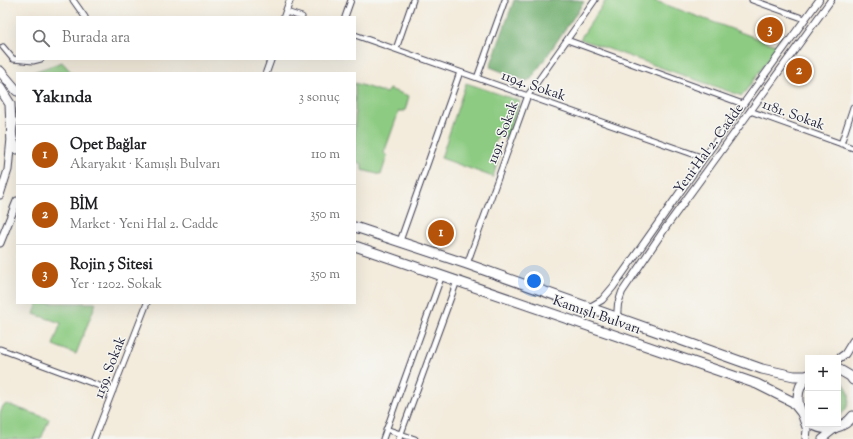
<!DOCTYPE html>
<html lang="tr">
<head>
<meta charset="utf-8">
<style>
  :root { --surface:#fff; --page:#f2f2f2; --text:#202124; --muted:#757577; --line:#e0e0e0; --accent:#b45309 }
  body { margin:0; font-family:"Sorts Mill Goudy",serif; background:var(--page); color:var(--text) }
  .controls { position:absolute; right:12px; bottom:12px; display:grid; overflow:hidden; border-radius:0px; box-shadow:0 4px 16px #0002 }
  .controls button { width:36px; height:36px; display:grid; place-items:center; padding:0; border:0; border-bottom:1px solid var(--line); background:var(--surface); color:var(--text); font:20px sans-serif }
  .you { position:absolute; left:534px; top:281px; width:14px; height:14px; margin:-10px; border:3px solid #fff; border-radius:50%; background:#1a73e8; box-shadow:0 0 0 6px #1a73e833 }
  .badge { display:grid; place-items:center; width:26px; height:26px; border-radius:50%; background:var(--accent); color:#fff; font-size:13px; font-weight:700 }
  .pin { position:absolute; translate:-50% -50%; border:2px solid #fff; box-shadow:0 1px 4px #0006 }
  .list { margin:0; padding:0; list-style:none }
  h2 { display:flex; justify-content:space-between; align-items:center; height:52px; margin:0; padding:0 16px; font-size:17px }
  h2 small { font-size:13px; font-weight:400; color:var(--muted) }
  .list li { display:grid; grid-template-columns:26px 1fr auto; gap:12px; align-items:center; box-sizing:border-box; height:60px; padding:0 16px; border-top:1px solid var(--line) }
  .list b { display:block; font-size:15px; white-space:nowrap }
  .list p { margin:0; font-size:13px; white-space:nowrap; color:var(--muted) }
  .list em { font-size:13px; font-style:normal; color:var(--muted) }
  .icon { flex:none; width:22px; height:22px; fill:none; stroke:currentColor; stroke-width:2; stroke-linecap:round; stroke-linejoin:round }
  .map { position:relative; flex:none; width:853px; height:439px; overflow:hidden }
  .search { position:absolute; background:var(--surface); box-shadow:0 4px 16px #0002; left:16px; top:16px; width:340px; height:44px; display:flex; align-items:center; gap:10px; box-sizing:border-box; padding:0 14px; border-radius:0px; color:var(--muted); font-size:15px }
  .panel { position:absolute; background:var(--surface); box-shadow:0 4px 16px #0002; left:16px; top:72px; width:340px; height:232px; border-radius:0px }
  .map>svg:first-child { display:block }
</style>
</head>
<body>
<div class="map">
<svg width="853" height="439" viewBox="0 0 853 439">
  <rect width="100%" height="100%" fill="#f6f6f2"/>
  <filter id="ink" filterUnits="userSpaceOnUse"><feTurbulence type="fractalNoise" baseFrequency=".025" numOctaves="2"/><feDisplacementMap in="SourceGraphic" scale="8" xChannelSelector="R" yChannelSelector="G"/><feConvolveMatrix kernelMatrix="1 2 1 2 8 2 1 2 1" color-interpolation-filters="sRGB"/></filter>
  <filter id="wash" filterUnits="userSpaceOnUse"><feTurbulence type="fractalNoise" baseFrequency=".012" numOctaves="4" result="noise"/><feDisplacementMap in="SourceGraphic" scale="16" xChannelSelector="R" yChannelSelector="G"/><feGaussianBlur stdDeviation="0.9" result="paint"/><feColorMatrix in="noise" values="0 0 0 0 0 0 0 0 0 0 0 0 0 0 0 0 0 1.4 0 .05"/><feComposite in="paint" operator="in"/></filter>
  <g filter="url(#wash)">
    <rect width="100%" height="100%" fill="#f3ebdb"/>
    <path fill="#8dcb82" stroke="#58765e" d="M606,0H653L778,46L742,96L580,39Z
      M62,62L72,73H33V72Z
      M355,83L386,93L389,89L409,96L405,111H399L384,153L387,156L381,175L362,170V164L355,161Z
      M466,83L520,101L506,139L497,137L493,150L500,154L493,177L441,158Z
      M38,303H96L76,354L53,345L61,323L34,314Z
      M838,378C853,389 853,406 838,417Z
      M7,404L49,419L41,439H0V414L3,406Z"/>
    <path fill="#72af70" stroke="#4a6856" d="M514,0H578L584,2L531,79L526,81L490,67Z"/>
  </g>
  <g filter="url(#ink)">
    <g fill="none" stroke-linecap="round" stroke-linejoin="round">
      <defs>
        <path id="minor" d="M73,0L85,17
          M752,0L805,19
          M286,12L302,17
          M345,17L351,0
          M355,35L704,158
          M567,40L743,104
          M3,47L13,59L33,61L41,59
          M396,49L413,0
          M477,78L505,0
          M750,111L853,148
          M841,144L853,107
          M400,241L460,72
          M467,264L528,95L595,0
          M0,349L113,391
          M386,429L415,439
          M94,439L147,303
          M383,439L442,275
          M399,439L457,281"/>
        <path id="tertiary" d="M284,17L290,0
          M266,73L271,59
          M590,307L602,300L613,287L704,158L819,0
          M617,317L618,304L622,292L666,227L831,0"/>
        <path id="secondary" d="M0,195L8,170L11,138
          M0,243L17,201
          M838,359L845,354L853,341
          M802,416L807,430L806,439
          M822,439L836,428"/>
        <path id="trunk" d="M0,71L17,91
          M0,88L10,104L11,127
          M13,122C10,132 11,141 17,149
          M355,227L467,264L762,369L794,376H807
          M355,246L757,384L793,402L801,412
          M838,369L850,376L853,380
          M808,375C795,389 794,408 808,421
          M812,424C826,433 844,428 853,416"/>
      </defs>
      <use href="#minor" stroke="#414053" stroke-width="7"/>
      <use href="#tertiary" stroke="#414053" stroke-width="8"/>
      <use href="#secondary" stroke="#414053" stroke-width="9"/>
      <use href="#trunk" stroke="#414053" stroke-width="11"/>
      <use href="#minor" stroke="#fff" stroke-width="5"/>
      <use href="#tertiary" stroke="#fff" stroke-width="6"/>
      <use href="#secondary" stroke="#fff" stroke-width="7"/>
      <use href="#trunk" stroke="#fff" stroke-width="9"/>
    </g>
  </g>
  <g text-anchor="middle" stroke-width="3" stroke-linejoin="round" paint-order="stroke">
    <g font-size="14" fill="#22223b" stroke="#f6f6f2">
      <text transform="translate(534 85) rotate(19)" y="5">1194. Sokak</text>
      <text transform="translate(794 114) rotate(20)" y="5">1181. Sokak</text>
      <text transform="translate(502 132) rotate(-70)" y="5">1191. Sokak</text>
      <text transform="translate(708 148) rotate(-54)" y="5">Yeni Hal 2. Cadde</text>
      <text transform="translate(597 314) rotate(19)" y="5">Kamışlı Bulvarı</text>
      <text transform="translate(109 367) rotate(-69)" y="5">1159. Sokak</text>
    </g>
  </g>
</svg>
<div class="controls">
<button>+</button>
<button>−</button>
</div>
<div class="you"></div>
<div class="pin badge" style="left:441px;top:233px">1</div>
<div class="pin badge" style="left:799px;top:71px">2</div>
<div class="pin badge" style="left:770px;top:30px">3</div>
<div class="search"><svg class="icon" aria-label="search" viewBox="0 0 24 24"><circle cx="10" cy="10" r="6"/><path d="M15 15l6 6"/></svg>Burada ara</div>
<section class="panel">
<h2>Yakında<small>3 sonuç</small></h2>
<ul class="list">
<li><span class="badge">1</span><div><b>Opet Bağlar</b><p>Akaryakıt · Kamışlı Bulvarı</p></div><em>110 m</em></li>
<li><span class="badge">2</span><div><b>BİM</b><p>Market · Yeni Hal 2. Cadde</p></div><em>350 m</em></li>
<li><span class="badge">3</span><div><b>Rojin 5 Sitesi</b><p>Yer · 1202. Sokak</p></div><em>350 m</em></li>
</ul>
</section>
</div>
</body>
</html>
